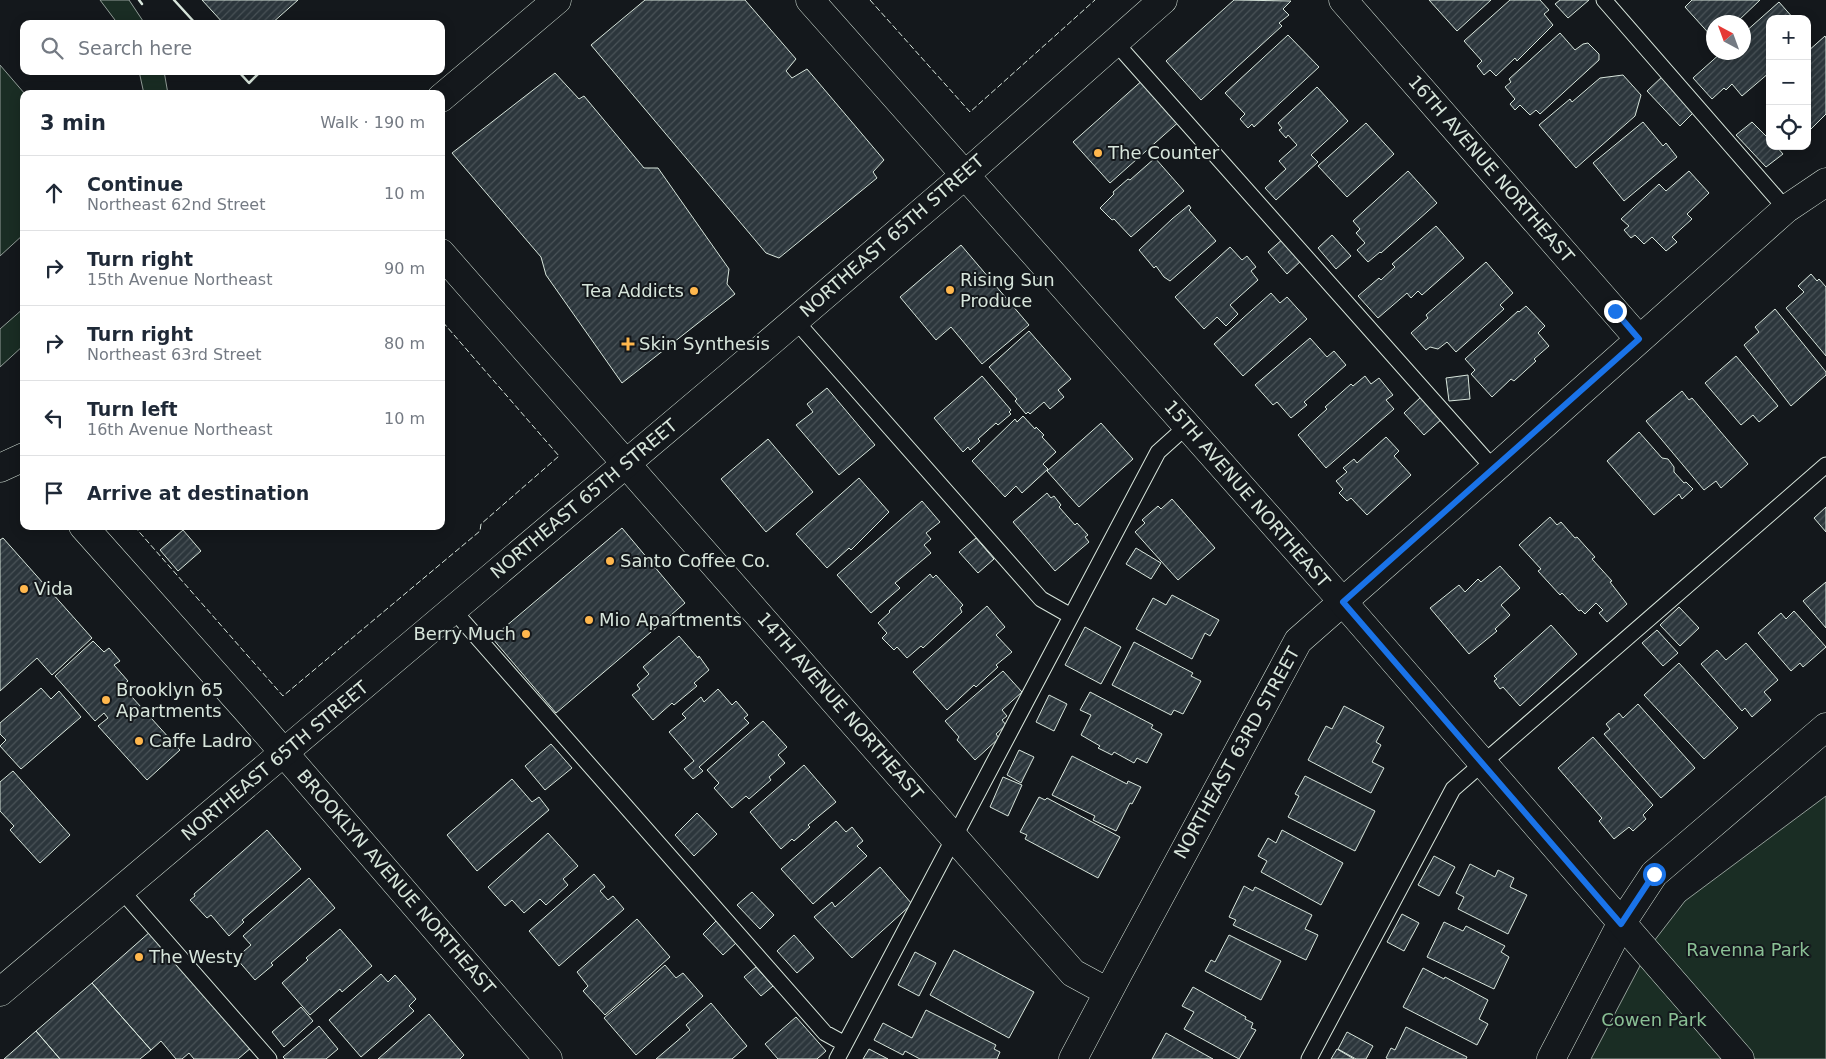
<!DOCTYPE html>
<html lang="en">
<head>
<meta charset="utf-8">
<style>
  :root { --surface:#fff; --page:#f2f2f3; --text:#1f2937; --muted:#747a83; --line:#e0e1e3 }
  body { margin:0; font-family:"DejaVu Sans",sans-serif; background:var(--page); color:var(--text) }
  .controls { position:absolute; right:15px; top:15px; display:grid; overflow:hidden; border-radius:10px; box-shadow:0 2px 12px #0003 }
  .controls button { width:45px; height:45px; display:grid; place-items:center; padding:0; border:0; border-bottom:1px solid var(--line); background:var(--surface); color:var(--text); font:25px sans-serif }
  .compass { position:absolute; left:1706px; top:15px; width:45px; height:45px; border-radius:50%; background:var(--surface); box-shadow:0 2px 12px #0003; rotate:319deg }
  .stop { position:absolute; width:15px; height:15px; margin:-11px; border:4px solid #1a73e8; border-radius:50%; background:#fff }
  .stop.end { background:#1a73e8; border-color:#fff; box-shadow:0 1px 5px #0008 }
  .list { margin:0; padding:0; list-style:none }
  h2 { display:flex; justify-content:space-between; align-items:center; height:65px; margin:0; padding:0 20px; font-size:21px }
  h2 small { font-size:16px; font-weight:400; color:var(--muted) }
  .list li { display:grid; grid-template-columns:32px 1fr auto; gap:15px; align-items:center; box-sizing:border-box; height:75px; padding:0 20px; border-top:1px solid var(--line) }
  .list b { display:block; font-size:19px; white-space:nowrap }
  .list p { margin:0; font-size:16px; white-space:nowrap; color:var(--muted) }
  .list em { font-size:16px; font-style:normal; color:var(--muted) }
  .icon { flex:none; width:28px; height:28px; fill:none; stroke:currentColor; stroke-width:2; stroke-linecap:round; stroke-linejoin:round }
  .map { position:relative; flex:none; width:1826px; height:1059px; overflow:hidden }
  .search { position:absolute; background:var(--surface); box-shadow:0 2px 12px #0003; left:20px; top:20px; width:425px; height:55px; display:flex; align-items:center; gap:12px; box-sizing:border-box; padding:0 18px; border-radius:10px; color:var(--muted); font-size:19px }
  .panel { position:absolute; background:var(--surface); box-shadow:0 2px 12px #0003; left:20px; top:90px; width:425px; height:440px; border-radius:10px }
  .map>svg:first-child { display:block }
</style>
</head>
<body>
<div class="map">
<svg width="1826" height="1059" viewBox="0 0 1826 1059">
  <defs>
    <pattern id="building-hatch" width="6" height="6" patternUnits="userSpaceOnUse" patternTransform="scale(1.25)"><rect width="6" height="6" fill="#2c363c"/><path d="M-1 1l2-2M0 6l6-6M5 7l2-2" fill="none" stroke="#4a5358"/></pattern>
  </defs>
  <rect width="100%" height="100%" fill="#14181c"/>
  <path fill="#1a2d24" stroke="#939e99" d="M100,0H129L145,24H118Z
    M0,65L25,94H24V234L0,256Z
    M139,71H164L168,94H144Z
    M24,308V345L0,367V329Z
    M1826,796V1059H1591L1651,945L1685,901Z"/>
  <path fill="url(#building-hatch)" stroke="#d8e6dc" d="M202,0H298L271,24H224Z
    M645,0H745L796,59L786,71L792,78L807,69L884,160L873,172L877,178L779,258L766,253L591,45Z
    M1234,0L1291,1L1283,9L1289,15L1279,23L1282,26L1201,100L1166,61Z
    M1429,0H1491L1457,31Z
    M1510,0H1540L1549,10L1544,14L1553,25L1517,61L1515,58L1496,76L1490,70L1484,75L1477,66L1482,61L1464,41Z
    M1560,0H1589L1568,18L1555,4Z
    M1692,0H1760L1738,21L1739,22H1714V48L1708,42L1713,38L1685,7Z
    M1779,2L1794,19H1770V72L1742,96L1732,84L1726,90L1724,88L1712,99L1693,78L1722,52H1744V33Z
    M1560,33L1575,50L1583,44L1588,43L1599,54V60L1540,114L1536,110L1530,115L1520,105L1515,110L1510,104L1515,99L1505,87L1511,82L1509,79Z
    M1288,35L1319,67L1254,127L1252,124L1248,128L1240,119L1245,114L1225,93Z
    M1825,36L1826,38V114L1811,129L1807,125V52Z
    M555,73L579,99L584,96L644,168H658L729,269L727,284L735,294L622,383L546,275L541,257L452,153Z
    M1623,75L1641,95L1635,116L1576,168L1539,125L1570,99L1572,102L1600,78Z
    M1664,75L1696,110L1680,126L1647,91Z
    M1145,78L1182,119L1110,183L1073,142Z
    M1317,87L1348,121L1311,155L1318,162L1276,200L1265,188L1286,169L1279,161L1297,145L1288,135L1286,138L1279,130L1282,128L1278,123Z
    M1643,122L1663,146L1666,143L1677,157L1624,201L1593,163Z
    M1752,122L1770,140V146H1776L1783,154L1766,167L1736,135Z
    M1366,123L1394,154L1347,197L1318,166Z
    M1155,158L1184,191L1131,237L1114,219L1112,220L1100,208L1114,194L1113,192L1128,179L1130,180Z
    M1408,171L1437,203L1381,253L1380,252L1368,262L1357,250L1365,243L1356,233L1360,229L1353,221Z
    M1689,171L1709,193L1687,214L1692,219L1672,237L1677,242L1666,251L1652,237L1644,244L1635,235L1631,238L1624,230L1629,226L1621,219L1659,184L1666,191Z
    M1189,205L1191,208L1189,210L1216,241L1170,281L1164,277L1156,266L1154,268L1139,250L1172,219Z
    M1436,226L1464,258L1422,295L1418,291L1411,298L1407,293L1378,318L1358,296L1379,278L1381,280L1395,267L1392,264Z
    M1332,235L1351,256L1336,269L1318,248Z
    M1284,238L1303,259L1287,274L1268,252Z
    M961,245L1029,325L982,364L951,327L936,340L900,297Z
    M1230,247L1242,260L1247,256L1256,267L1251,271L1258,280L1230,305L1238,314L1226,326L1217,317L1204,329L1175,297Z
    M1486,262L1513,293L1500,305L1504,309L1456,352L1447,342L1438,349L1430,347L1426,350L1411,333L1428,318L1426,315Z
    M1811,274L1817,281L1819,279L1826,287V356L1786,308L1804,292L1798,286Z
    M1271,293L1280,303L1287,297L1307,319L1243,376L1214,344Z
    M1526,306L1545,326L1538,333L1549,346L1534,359L1536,361L1514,381L1511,379L1492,397L1471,374L1475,370L1465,359L1518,311L1519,312Z
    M1775,309L1826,372V375L1791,406L1744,345L1759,332L1755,327Z
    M1029,331L1071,379L1058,390L1064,397L1050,409L1044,402L1030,414L1028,412L1026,414L1015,401L1017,399L989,367Z
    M1310,338L1327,357L1334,351L1346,365L1304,402L1307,405L1291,418L1277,402L1273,405L1255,385Z
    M1736,356L1778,406L1759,422L1753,415L1741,425L1705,383Z
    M1468,375L1470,399L1449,401L1446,378Z
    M982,376L1011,410L1009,412L1011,414L998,425L996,423L978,439L980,441L970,450L968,447L963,452L934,418Z
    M1365,376L1371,384L1379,378L1393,395L1386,400L1394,409L1326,468L1298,435L1327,409L1325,407L1351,384L1353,386Z
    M827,388L875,445L839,475L796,425L813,412L807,404Z
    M1682,391L1689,400L1692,398L1748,464L1721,488L1716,481L1704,490L1646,421Z
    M1422,396L1443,418L1424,435L1404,413Z
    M1023,416L1035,429L1036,427L1044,435L1042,437L1056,452L1043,464L1048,469L1022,493L1016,486L1005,497L972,461L1015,419L1017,422Z
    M1101,423L1133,459L1079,507L1047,471Z
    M1639,432L1662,458L1668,459L1674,467V472L1684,483L1686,482L1693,489L1682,499L1679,494L1654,515L1607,461Z
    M1386,437L1399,451L1394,456L1411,475L1367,515L1351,498L1347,501L1339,493L1343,489L1336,481L1347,472L1343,468L1354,459L1357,463Z
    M768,439L813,492L766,532L721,479Z
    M859,478L889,512L851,550L849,548L827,568L796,534Z
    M1047,493L1051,498L1054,496L1061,505L1059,507L1075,525L1077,523L1088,535L1085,537L1089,542L1055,571L1013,522Z
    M1172,499L1215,548L1178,580L1135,532L1145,523L1142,520L1158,506L1161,509Z
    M922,501L940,522L926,533L931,539L924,545L931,553L895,583L900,588L871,613L837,575Z
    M1826,507V532L1814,518Z
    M1550,517L1557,525L1561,522L1575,538L1577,537L1595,557L1592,559L1612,581L1610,582L1627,604L1607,622L1599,613L1603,610L1596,603L1585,614L1581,610L1579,611L1562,593L1560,595L1538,571L1541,569L1519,545Z
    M622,528L685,603L556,713L492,638Z
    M183,530L201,551L178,571L160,550Z
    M3,538L92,638L52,675L37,658L0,691V540Z
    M976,538L994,559L978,573L959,552Z
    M1136,548L1161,563L1151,579L1126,564Z
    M1500,566L1520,588L1501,605L1510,615L1495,629L1497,631L1469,654L1430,608L1459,585L1465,592L1478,579L1481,582Z
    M930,574L933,578L936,575L963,605L960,608L962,612L923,648L921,646L907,658L897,647L894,650L882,638L887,633L878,623L890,612L889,611Z
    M1826,582V628L1803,601Z
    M1172,595L1219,620L1210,636L1205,633L1192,659L1136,629L1153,598L1166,605Z
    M987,606L1005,627L996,635L1012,652L996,665L998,667L976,687L974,685L947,710L913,672Z
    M1679,607L1699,628L1680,646L1660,625Z
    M1794,611L1826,647L1803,667L1800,663L1791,671L1758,633L1781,613L1786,619Z
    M1551,625L1577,654L1520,706L1503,687L1500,689L1494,681L1497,679L1494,676Z
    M1085,627L1121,647L1101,684L1065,665Z
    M1657,630L1678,653L1663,666L1642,643Z
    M679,636L698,658L699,656L709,670L694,683L697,686L674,705L672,703L653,720L632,695L640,689L637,685L649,674L643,667Z
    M93,641L104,652L109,648L120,661L114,665L128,681L122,686L180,750L147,780L98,726L108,718L104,713L95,721L55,676Z
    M1134,642L1193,673L1191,676L1201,681L1183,714L1174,710L1171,715L1112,685Z
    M1746,643L1778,680L1764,692L1771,700L1752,717L1745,708L1742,711L1701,664L1717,650L1726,660Z
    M1679,663L1738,728L1704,759L1644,695Z
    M1003,671L1022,692L1002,710L1007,716L1002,720L1006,725L996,734L999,738L975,760L957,740L959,737L945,721Z
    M41,688L51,699L59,691L81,717L21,769L0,746L6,740L0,734V723Z
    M718,689L732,705L736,701L748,715L744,718L749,723L699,767L703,771L693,779L684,769L694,761L669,732L686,718L682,714L701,697L704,702Z
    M1090,692L1153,725L1151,728L1162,734L1147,763L1137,758L1134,763L1114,752L1112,755L1098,748L1100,746L1081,735L1091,715L1080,710Z
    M1049,695L1067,704L1054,731L1036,722Z
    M1638,704L1695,768L1661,798L1604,734L1610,729L1606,724L1619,713L1623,718Z
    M1344,706L1384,727L1376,742L1381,745L1372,762L1384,768L1371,793L1308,760L1326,726L1332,729Z
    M763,721L787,747L778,755L785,763L769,777L771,780L749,799L746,796L732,808L714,788L719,783L707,770Z
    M1593,737L1653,805L1643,815L1646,819L1633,831L1629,827L1614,839L1599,821L1602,818L1558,768Z
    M551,744L572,768L545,790L525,766Z
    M1019,750L1034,757L1021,783L1007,775Z
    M1072,756L1127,784L1128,781L1141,787L1132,804L1130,803L1116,831L1093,820L1095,816L1052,795Z
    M804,765L836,802L808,825L810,827L794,841L792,839L781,849L750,812Z
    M13,771L70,835L40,863L10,830L14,826L0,811V782Z
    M1305,776L1375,811L1355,851L1288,817L1299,796L1295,794Z
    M1003,777L1022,785L1008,816L990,807Z
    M512,779L532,802L539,797L549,810L477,871L447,835Z
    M1039,797L1045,800L1047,798L1120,837L1098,878L1025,839L1027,835L1020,832Z
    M697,813L717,834L694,856L675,835Z
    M836,821L846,832L852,827L863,841L857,846L867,856L813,904L781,869Z
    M267,830L301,869L242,920L244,922L229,936L211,915L207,918L190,900L195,896L194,894Z
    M1282,830L1343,863L1321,905L1261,872L1267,861L1258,856L1268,838L1276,843Z
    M548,833L578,866L563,879L568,885L546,905L540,899L524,913L512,900L505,906L488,887Z
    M1434,856L1455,867L1439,896L1418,885Z
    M1470,864L1495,877L1498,870L1514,878L1510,887L1527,895L1508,934L1458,909L1464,897L1456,893Z
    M880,867L912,904L852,958L814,917L832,902L835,907Z
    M594,874L605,887L600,891L608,900L613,896L624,909L559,966L529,931Z
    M309,878L335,908L271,963L273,965L255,980L236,958L251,945L243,936Z
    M1244,886L1253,891L1255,887L1312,915L1305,929L1318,935L1306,960L1233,925L1236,920L1229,917Z
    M752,892L774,915L760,929L737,905Z
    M1402,914L1419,923L1404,951L1387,942Z
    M637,919L670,957L605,1015L583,991L588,986L577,972Z
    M717,920L737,942L723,955L703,934Z
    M1444,922L1463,931L1466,926L1505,946L1501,952L1509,957L1494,989L1427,957Z
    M340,929L372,966L342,992L340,989L310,1015L282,983L308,960L306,958Z
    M151,931L252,1047L238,1059H194L189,1053L182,1059H176L161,1041L151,1050L92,983Z
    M794,935L814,958L797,973L777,951Z
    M1229,935L1281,961L1261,1000L1205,971L1211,960L1215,962Z
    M954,950L1034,992L1009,1038L930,995Z
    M915,952L936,963L919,996L898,985Z
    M665,965L676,978L683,973L703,996L636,1055L604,1018Z
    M756,967L773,986L761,996L744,977Z
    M1423,968L1444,979L1445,977L1488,1000L1479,1019L1488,1024L1477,1045L1403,1007Z
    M381,974L388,982L395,975L416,999L409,1006L414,1011L361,1057L329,1020Z
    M92,983L151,1050L140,1059H60L36,1031Z
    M1193,987L1246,1017L1245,1019L1253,1023L1251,1028L1256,1030L1239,1059L1184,1029L1194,1012L1182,1006Z
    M711,1003L747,1046L732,1059H656L690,1030L686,1025Z
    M301,1007L313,1021L284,1047L272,1032Z
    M926,1010L996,1045L994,1049L1000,1052L997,1059H920L905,1051L903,1055L874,1040L883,1023L912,1038Z
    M429,1014L464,1055L460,1059H378Z
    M796,1017L826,1051L817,1059H778L765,1044Z
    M319,1026L338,1049L326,1059H285L283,1057Z
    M1406,1027L1467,1057L1466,1059H1388L1386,1058L1391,1048L1395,1050Z
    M36,1031L60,1059H4Z
    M1347,1032L1373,1046L1366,1059H1356L1338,1049Z
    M1166,1033L1213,1059H1152Z
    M869,1049L888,1059H863Z
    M1337,1049L1354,1059H1331Z"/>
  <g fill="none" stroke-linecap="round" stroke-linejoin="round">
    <defs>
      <path id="service" d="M1604,0L1786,209
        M1115,42L1494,469
        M795,320L1041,599L1071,616
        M454,611L825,1033L845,1044
        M121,890L269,1059
        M837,1059L1158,452L1187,426
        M1309,1059L1453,789L1826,465"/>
      <path id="minor" d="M1343,0L1639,339
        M441,98L557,0
        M441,253L1073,973L1108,992
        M0,468L24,457
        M83,526L253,717L548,1059
        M1073,1059L1119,972L1298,641L1494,469L1786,209L1826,182
        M1551,1059L1621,924L1654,874L1826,727"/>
      <path id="secondary" d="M810,0L1343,602L1740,1059
        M0,992L756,354L965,175L1163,0"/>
    </defs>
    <use href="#service" stroke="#d8e6dc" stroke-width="17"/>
    <use href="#minor" stroke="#d8e6dc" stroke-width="29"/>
    <use href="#secondary" stroke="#d8e6dc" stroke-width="29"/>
    <use href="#service" stroke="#14181c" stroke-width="15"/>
    <use href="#minor" stroke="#14181c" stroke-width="28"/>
    <use href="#secondary" stroke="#14181c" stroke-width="28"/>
    <path stroke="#d8e6dc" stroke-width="1" stroke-dasharray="6 2.5" stroke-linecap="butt" d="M870,0L970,112L1095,0
      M134,526L283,696L480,531L481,524L559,456L441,320"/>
    <path stroke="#d8e6dc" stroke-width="2.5" d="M139,0L142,4
      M174,0L196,24
      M238,71L249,83L261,71"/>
  </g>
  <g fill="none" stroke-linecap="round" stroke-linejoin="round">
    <path stroke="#1a73e8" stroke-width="6" d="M1615,311L1639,339L1343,602L1621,924L1654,874"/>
  </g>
  <g fill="#ffb74d" stroke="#14181c" stroke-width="2">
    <circle cx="1098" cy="153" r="5"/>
    <circle cx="950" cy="290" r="5"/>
    <circle cx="694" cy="291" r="5"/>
    <path d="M625.5 336.5h5v5h5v5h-5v5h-5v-5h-5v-5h5z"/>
    <circle cx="610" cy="561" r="5"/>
    <circle cx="24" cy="589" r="5"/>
    <circle cx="589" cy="620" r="5"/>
    <circle cx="526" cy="634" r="5"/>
    <circle cx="106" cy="700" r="5"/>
    <circle cx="139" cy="741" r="5"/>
    <circle cx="139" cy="957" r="5"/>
  </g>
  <g text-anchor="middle" stroke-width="4" stroke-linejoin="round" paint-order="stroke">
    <g font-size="18" fill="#d8e6dc" stroke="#14181c" text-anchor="start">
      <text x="1108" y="159">The Counter</text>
      <text x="960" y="286">Rising Sun<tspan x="960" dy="21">Produce</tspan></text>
      <text x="684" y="297" text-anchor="end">Tea Addicts</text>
      <text x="639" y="350">Skin Synthesis</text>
      <text x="620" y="567">Santo Coffee Co.</text>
      <text x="34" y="595">Vida</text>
      <text x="599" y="626">Mio Apartments</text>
      <text x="516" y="640" text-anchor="end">Berry Much</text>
      <text x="116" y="696">Brooklyn 65<tspan x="116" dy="21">Apartments</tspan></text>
      <text x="149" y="747">Caffe Ladro</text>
      <text x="149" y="963">The Westy</text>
    </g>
    <g font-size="18" fill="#d8e6dc" stroke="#14181c">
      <text transform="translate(1491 169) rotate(49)" y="6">16TH AVENUE NORTHEAST</text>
      <text transform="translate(892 236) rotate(-41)" y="6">NORTHEAST 65TH STREET</text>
      <text transform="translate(1247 494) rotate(49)" y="6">15TH AVENUE NORTHEAST</text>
      <text transform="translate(584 499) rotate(-40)" y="6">NORTHEAST 65TH STREET</text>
      <text transform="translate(840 706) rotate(49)" y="6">14TH AVENUE NORTHEAST</text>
      <text transform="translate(1237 753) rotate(-61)" y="6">NORTHEAST 63RD STREET</text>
      <text transform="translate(275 761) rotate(-40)" y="6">NORTHEAST 65TH STREET</text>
      <text transform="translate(396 882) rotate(49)" y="6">BROOKLYN AVENUE NORTHEAST</text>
    </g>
    <g font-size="18" fill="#8ac095" stroke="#14181c">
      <text x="1748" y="956">Ravenna Park</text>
      <text x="1654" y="1026">Cowen Park</text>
    </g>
  </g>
</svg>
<div class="controls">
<button>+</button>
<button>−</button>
<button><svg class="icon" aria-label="locate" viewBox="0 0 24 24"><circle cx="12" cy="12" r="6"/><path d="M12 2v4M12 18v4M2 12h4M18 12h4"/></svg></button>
</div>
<svg class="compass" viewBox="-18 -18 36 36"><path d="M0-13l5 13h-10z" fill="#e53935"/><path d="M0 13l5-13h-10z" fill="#747a83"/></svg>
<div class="stop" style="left:1654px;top:874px"></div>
<div class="stop end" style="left:1615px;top:311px"></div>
<div class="search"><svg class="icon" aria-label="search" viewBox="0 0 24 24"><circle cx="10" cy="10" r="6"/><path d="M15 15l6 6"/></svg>Search here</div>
<section class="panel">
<h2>3 min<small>Walk · 190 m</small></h2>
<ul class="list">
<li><svg class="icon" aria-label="ahead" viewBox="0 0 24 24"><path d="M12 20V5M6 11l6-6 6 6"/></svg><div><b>Continue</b><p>Northeast 62nd Street</p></div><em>10 m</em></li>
<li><svg class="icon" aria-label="right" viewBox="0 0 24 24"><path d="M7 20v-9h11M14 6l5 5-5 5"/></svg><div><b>Turn right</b><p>15th Avenue Northeast</p></div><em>90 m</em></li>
<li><svg class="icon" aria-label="right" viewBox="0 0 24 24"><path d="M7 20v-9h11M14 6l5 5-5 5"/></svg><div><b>Turn right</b><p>Northeast 63rd Street</p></div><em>80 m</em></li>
<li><svg class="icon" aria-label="left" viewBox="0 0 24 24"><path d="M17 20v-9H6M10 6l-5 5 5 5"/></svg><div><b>Turn left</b><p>16th Avenue Northeast</p></div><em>10 m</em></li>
<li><svg class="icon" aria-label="arrive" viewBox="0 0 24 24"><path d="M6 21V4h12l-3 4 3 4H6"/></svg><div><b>Arrive at destination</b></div></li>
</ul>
</section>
</div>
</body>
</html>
